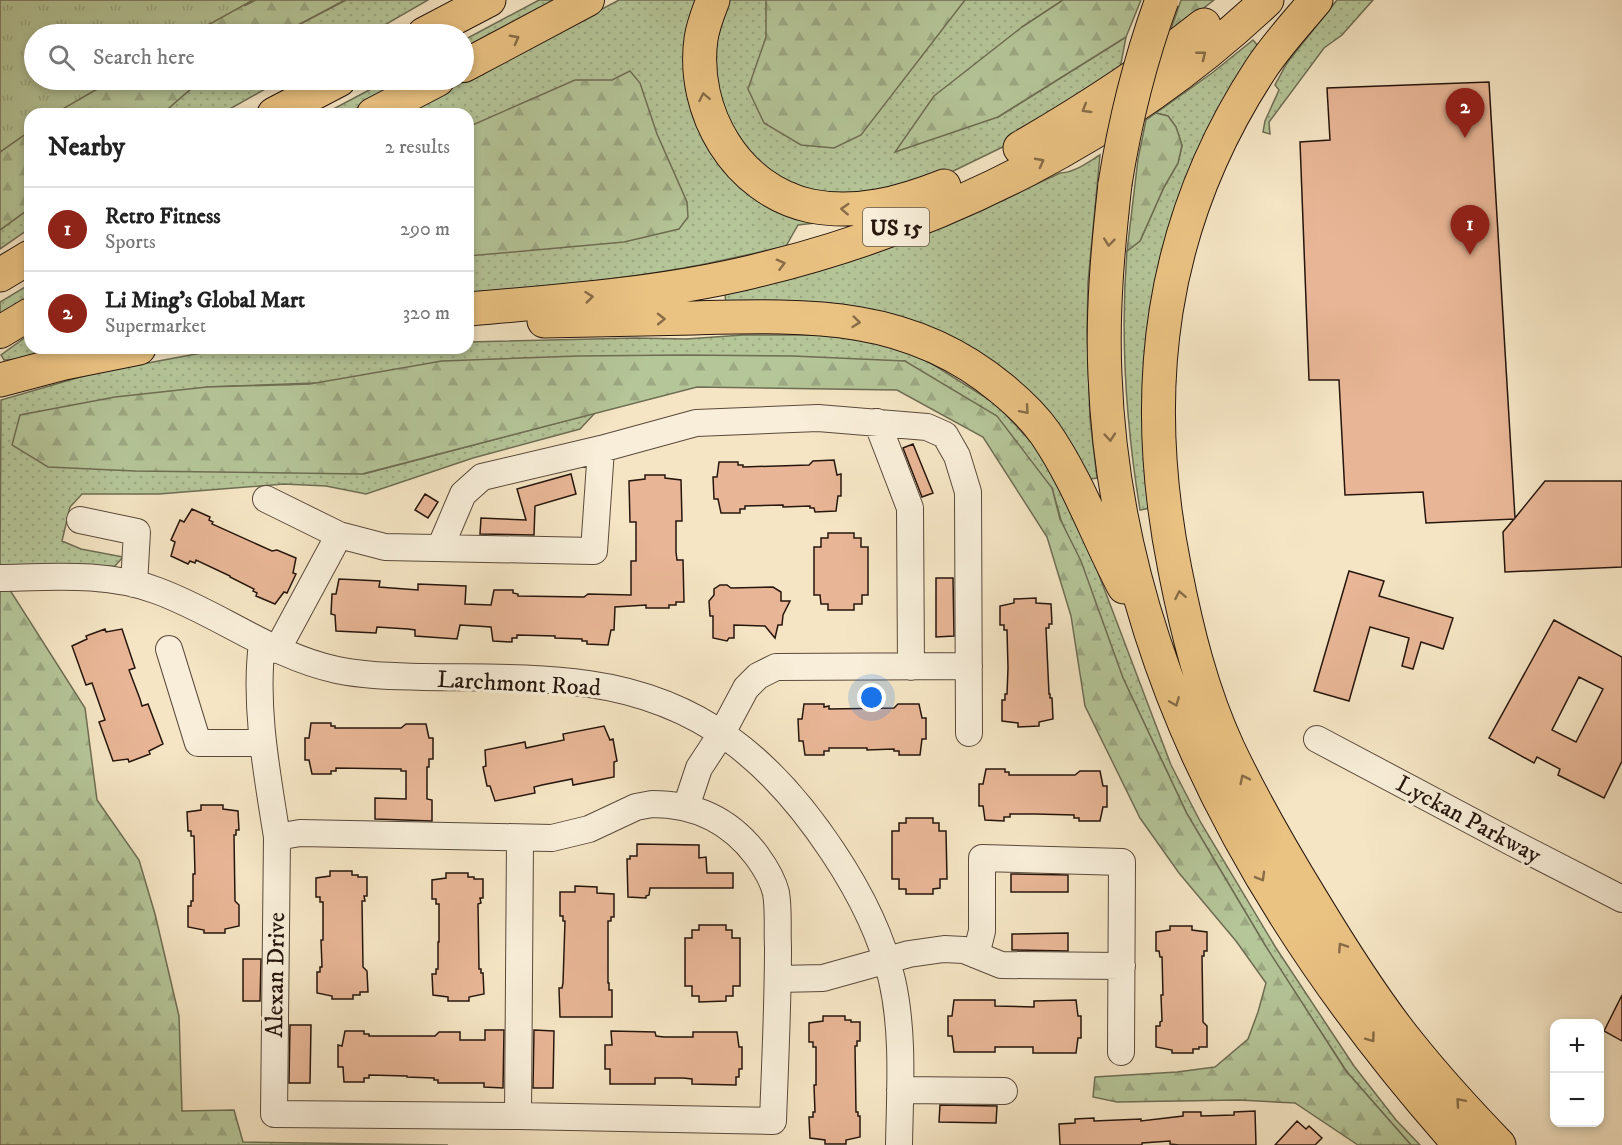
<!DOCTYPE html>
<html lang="en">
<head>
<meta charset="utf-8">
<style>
  :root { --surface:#fff; --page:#f6f6f6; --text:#222; --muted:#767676; --line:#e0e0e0; --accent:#8f2418 }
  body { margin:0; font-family:"IM FELL DW Pica",serif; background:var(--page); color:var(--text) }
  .controls { position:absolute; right:18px; bottom:18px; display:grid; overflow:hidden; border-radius:12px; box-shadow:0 3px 9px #0003 }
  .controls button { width:54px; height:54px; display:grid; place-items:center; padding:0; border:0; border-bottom:2px solid var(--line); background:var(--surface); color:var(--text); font:30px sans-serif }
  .you { position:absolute; left:872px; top:698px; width:21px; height:21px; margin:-15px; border:4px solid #fff; border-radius:50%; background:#1a73e8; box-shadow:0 0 0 9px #1a73e833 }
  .badge { display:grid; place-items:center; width:39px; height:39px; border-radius:50%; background:var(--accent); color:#fff; font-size:20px; font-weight:700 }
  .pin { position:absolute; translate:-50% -50px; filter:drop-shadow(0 2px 3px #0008) }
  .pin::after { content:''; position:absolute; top:32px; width:21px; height:18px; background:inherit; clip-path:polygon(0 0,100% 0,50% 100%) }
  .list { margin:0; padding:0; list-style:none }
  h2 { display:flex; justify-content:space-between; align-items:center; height:78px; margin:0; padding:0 24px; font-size:26px }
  h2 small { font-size:20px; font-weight:400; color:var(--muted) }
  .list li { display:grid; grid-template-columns:39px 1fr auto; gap:18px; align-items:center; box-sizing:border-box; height:84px; padding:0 24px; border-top:2px solid var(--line) }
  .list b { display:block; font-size:22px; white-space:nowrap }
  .list p { margin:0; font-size:20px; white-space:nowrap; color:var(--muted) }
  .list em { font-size:20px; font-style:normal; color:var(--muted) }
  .icon { flex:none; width:33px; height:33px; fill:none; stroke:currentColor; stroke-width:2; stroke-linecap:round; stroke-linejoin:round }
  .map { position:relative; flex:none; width:1622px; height:1145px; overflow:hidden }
  .search { position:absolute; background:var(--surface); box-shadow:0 3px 9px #0003; left:24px; top:24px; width:450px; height:66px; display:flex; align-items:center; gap:15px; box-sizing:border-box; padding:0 21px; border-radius:33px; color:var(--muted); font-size:22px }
  .panel { position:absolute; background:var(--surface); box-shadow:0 3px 9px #0003; left:24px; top:108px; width:450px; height:246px; border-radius:18px }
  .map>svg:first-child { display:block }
</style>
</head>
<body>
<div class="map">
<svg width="1622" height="1145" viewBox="0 0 1622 1145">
  <defs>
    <pattern id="grass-dots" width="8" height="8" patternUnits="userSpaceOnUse" patternTransform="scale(1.5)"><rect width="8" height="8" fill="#b5c699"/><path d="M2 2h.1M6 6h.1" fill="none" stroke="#9ca983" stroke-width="1.8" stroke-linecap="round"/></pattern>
    <pattern id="forest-firs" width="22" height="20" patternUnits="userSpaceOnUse" patternTransform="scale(1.5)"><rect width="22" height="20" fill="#b5c699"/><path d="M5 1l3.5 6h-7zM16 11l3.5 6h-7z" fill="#9ca983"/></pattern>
    <pattern id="park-tufts" width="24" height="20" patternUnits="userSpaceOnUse" patternTransform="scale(1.5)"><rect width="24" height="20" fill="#b5c699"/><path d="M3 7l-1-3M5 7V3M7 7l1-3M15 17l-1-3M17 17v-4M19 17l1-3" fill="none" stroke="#9ca983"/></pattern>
  </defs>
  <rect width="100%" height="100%" fill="#f5e5c4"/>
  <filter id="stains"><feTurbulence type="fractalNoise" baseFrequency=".00333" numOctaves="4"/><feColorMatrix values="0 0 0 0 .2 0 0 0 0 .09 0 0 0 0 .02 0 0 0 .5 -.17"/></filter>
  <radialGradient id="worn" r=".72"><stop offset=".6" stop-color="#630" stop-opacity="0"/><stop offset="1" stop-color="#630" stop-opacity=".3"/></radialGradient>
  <path fill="url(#grass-dots)" stroke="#6e6e53" stroke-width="1.5" d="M346,0H428L369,34H281Z
    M539,0H561L464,52V40Z
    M619,0H704L693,101L816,223L798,225L786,246C750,254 714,263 678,269C608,281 538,287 468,294V114H403Z
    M723,0H1063L1022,27L998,117L1126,37L1119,74L1013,142L943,176L865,197L802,190L763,172L712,96L719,8Z
    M1337,0H1373L1342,35L1324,48L1269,122L1270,134L1263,132L1265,121L1279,90L1275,85L1287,63Z
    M1253,40L1260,48L1210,131L1150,508L1140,510C1126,424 1120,338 1127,251L1140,241L1164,187L1178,163L1182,146L1176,127L1168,116L1156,113L1212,73Z
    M201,80H281L221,114H162Z
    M388,80H410L346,114H324Z
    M1100,155L1088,282L1087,331L1090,419L1097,478L1083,480L998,372L726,307L725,293L824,269L869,255L971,215L1060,173C1074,173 1088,162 1100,155Z
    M30,208V228L0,249V230Z
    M30,284V300L0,318V302Z
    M30,334V348H60L21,359L4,360L1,355Z
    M743,335H825L876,343L918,355L996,404L1034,445L1062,492L1091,554L1171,765L1201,823L1276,948L1354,1066L1396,1120L1420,1145H1411L1347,1072L1272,957L1187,814L1122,676L1100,615L1061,520L1052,488L905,361L208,387L364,474L595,413L580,429L473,458L366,494L326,486L284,484L159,494H82L70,507L62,541L81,549L123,557L115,566L0,569L1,400L94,373L212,351L260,348H468V342L635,338L686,339Z"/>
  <path fill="url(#forest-firs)" stroke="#6e6e53" stroke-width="1.5" d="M0,0H253L244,6L256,0H345L281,34H34V80H201L162,114H30V208L0,230Z
    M766,0H965L861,135L834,148L801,145L764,123L748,89L766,37Z
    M1063,0H1141L1126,37L998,117L895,152L934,96L1022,27Z
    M1181,0H1214L1169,35Z
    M630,71L640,83L657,134L687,202L688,217L679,229L624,242L468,256V127L575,80H612Z
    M1156,113L1168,116L1176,127L1182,145L1178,163L1164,187L1140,241L1127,251L1138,159L1146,120Z
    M684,355L793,356L905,361L997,416L1052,488L1060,519L1081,561L1123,678L1187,814L1265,945L1346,1071L1411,1145H1358L1295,1103L1239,1100L1117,1102L1093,1097L1095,1077L1177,1072L1215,1067L1248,1039L1258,1012L1266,983L1236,941L1179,873L1140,818L1085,706L1071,616L1047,537L983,437L897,390L697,387L362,474L135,471L48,467L12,445L20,415L115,397L207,387L310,384L442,361L578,356Z
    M0,587H8L85,708L97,800L139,860L155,914L179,1016L182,1111L234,1110L243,1142L448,1145H0Z"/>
  <path fill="url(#park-tufts)" stroke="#6e6e53" stroke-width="1.5" d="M0,0H253L192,34H34V80H113L54,114H30V131L0,152Z"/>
  <path fill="#e8b696" stroke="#26160d" stroke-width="1.5" fill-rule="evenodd" d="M1489,82L1515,518L1545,481H1622V567L1505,572L1503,532L1514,519L1426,523L1423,492L1345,495L1339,380H1309L1300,142L1330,140L1327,88Z
    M913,444L933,493L922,497L903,448Z
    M834,460L837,475L841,474V496H838L836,511L815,512L814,508H810V506L783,507V505L745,506V509H740V513H721L718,499H714L713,477H717L719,462H738V465H743V467L809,465L813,461Z
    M571,474L576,494L535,506L534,535L480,534L481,518L526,520L517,489Z
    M645,475H665V478L681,480L682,521H676V552L677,560H683L684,602H676V605H669V608H646V605L615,607L614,630H611L608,645L587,644V641H582V639L555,638V636L517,635V638H512V642L493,641L491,627L460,625L457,639L415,636V630L408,629L377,627L376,633L336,631L335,615L331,614L332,594H336L339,579L380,581L379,587L418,590V584L466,586L465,604L491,605L494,590H513V593L518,594V596L584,597L588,594L631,595V561H636V522H630L629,481L645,479Z
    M425,494L438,502L428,518L415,510Z
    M192,509L210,517L209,520L213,522L212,524L272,551L277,550L296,558L293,573L296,574L287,593L284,592L275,604L256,596L257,593L253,591L254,589L230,577V576L196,560L195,563L190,561L188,564L171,556L175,542L171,540L180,520L184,522Z
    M828,533H854V538H861V547H868V595H862V604H854V610H828V604H821L820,595H814V547H821V538H828Z
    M1349,571L1384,581L1379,596L1453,618L1443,649L1421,642L1413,669L1402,666L1409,638L1370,627L1349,701L1314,691Z
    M936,578H953L954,636L936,637Z
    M720,585H727L731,588L773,587L781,592V601H790L783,615L782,625H778L775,638L765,626L734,625V638H729L727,641L713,638V616H710L709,601L714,595V589Z
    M1036,598V603L1051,604L1052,624H1049V628H1046L1049,694H1050V698H1052L1053,719L1039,722V726L1018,727V723L1002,721V700H1005V694H1007L1008,668L1007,630H1004V625H1000V606L1014,603V599Z
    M1554,620L1622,657V761L1604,798L1558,775L1560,769L1537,757L1534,763L1489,738ZM1579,677L1603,689L1576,742L1552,730Z
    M105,629L106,632L122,629L135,668L129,670L140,699L142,706L148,704L163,744L149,751L150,754L129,762L128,759L113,761L99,722L105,720L92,683L86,685L72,646L87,639L86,636Z
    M804,704H824V707L829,706V709L894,708L898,704H919L922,718H926V739H922L920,755H899V751H894V749L867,750V748H829V751H824V755H805L803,741H799L798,719H802Z
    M311,723H331V726H335V728H401L406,724H426L429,738H433V759H429V767H427V799L432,800V821L375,819V798L406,799V771H401V769L336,768V771H331V774H312L309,760H305V738H309Z
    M604,726L610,740L613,739L617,761L614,762V777L573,785L572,779L542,785L534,787L535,793L495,801L490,786H487L483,767L486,766L485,750L525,742L526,748L564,740L563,734Z
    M986,769H1005V772H1009V775H1075L1080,771H1100L1103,786H1107V807H1103L1100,821H1079V818H1074V815L1035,814H1010V817H1004V821L985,820L983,806H979V784H983Z
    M201,805H223V809L238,811L239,830H236V835H234L235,901L239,905V926L225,929V933H204V930L188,927V906H191V901H193V874H195L194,836H191V831H188L187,812L201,810Z
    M906,818H933V823H939V831H946L947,879H940V888L933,889V894H906V889H899V879H892V831H899V823H906Z
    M637,844L699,845V858L706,857L707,873H733V888H650L649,895L646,896V898L628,897L627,859H630V856H637Z
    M330,871H352V875H358V877H367V896H364L365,901H362L363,967L367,971L368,992H360V995H353V999H332V996L317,993V972H320V967H322L321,940H323V902H320V897H316V878L330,876Z
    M446,873H468V877H474V879H483V898H480L481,903L478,904L479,969H481V973H483L484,994L469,997V1001H448V997L433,995L432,974H436V969H438V942H439V904H436V899H432V880L446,878Z
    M1011,874L1068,875V892H1011Z
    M575,886L597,887V893L614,894V917H611V921H608V983H609V990H612V1017H560L559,988H562L563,983L565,921H563V916H560V892H575Z
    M699,925H726V930H732V938H740V986H733V996H726V1001L699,1002V996H692V986H685V938H692V930H699Z
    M1170,926H1192V930L1207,932V951H1204V956H1202L1203,1022L1207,1026V1047H1199V1049H1193V1053H1172V1050L1156,1047V1026H1160V1022L1162,1021L1161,995H1163L1162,957H1160L1159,951H1156V932L1170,930Z
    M1068,933V951L1012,950V934Z
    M243,959H261L260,1001H243Z
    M1622,995V1041L1604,1031Z
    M954,1000H995V1006L1034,1007V1001L1076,1000L1078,1016H1081V1038H1078L1076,1053H1033V1047H995V1052H954L952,1036H948V1016H952Z
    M823,1016H845V1020H851V1022H860V1041H857V1046H855L856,1112H858V1116H860V1137L846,1140V1144H825V1140L810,1138L809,1117H813V1112H815L814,1085H816V1047H813V1042H809V1023L823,1021Z
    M290,1025H311L310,1083H289Z
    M485,1030H504L503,1088L484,1087V1083H438V1080H434V1078L407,1077V1076L369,1075V1078H364V1082H344L343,1067H338V1045L342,1046L345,1031H364V1034H369V1036H435L439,1032H460V1040H485Z
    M534,1030L554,1031L553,1088H533Z
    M611,1031L655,1032L656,1036L664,1037H693V1032H737L739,1047H742V1069H739V1077H736V1085L692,1084V1079L683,1078H655V1084H610V1069H605V1045H612Z
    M940,1105L997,1106L996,1123L939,1122Z
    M1255,1111L1256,1145H1179L1170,1144V1141L1142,1143V1145H1060L1059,1124L1075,1123V1119L1094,1118V1121L1141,1119V1121L1183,1116V1112H1201V1116L1234,1115V1112Z
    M1297,1121L1306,1129L1309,1126L1322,1138L1315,1145H1275Z"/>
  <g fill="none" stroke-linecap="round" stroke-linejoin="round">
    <defs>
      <path id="minor" d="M877,422L910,508L911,667
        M266,499L339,535L385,547L594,551L601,449
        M80,520L137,532L134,584
        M440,548L463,494L482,477L601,449L696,423L818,418L927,427L945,435L957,456L968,492L969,733
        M0,578C52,577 108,572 158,591C220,614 272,656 337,670C366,676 394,676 423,677C478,678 534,676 589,684C701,700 772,760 833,852C859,891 881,933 892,980C904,1033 900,1090 899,1145
        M262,643C254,707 267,773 277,837
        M169,649L198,743H262
        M277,650L339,535
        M1317,739L1513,843L1622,899
        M652,804C696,804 731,821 757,856C765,867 773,880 776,893C779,910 777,930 778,947C778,1005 775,1063 773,1121L518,1116L274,1114L277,837L300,833L552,838L589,829L636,807Z
        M686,807L699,768L722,733L746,688L758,676L776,667L969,666
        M976,955L982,931V858L1122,862L1121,1052
        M778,979L823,978L909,954L944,949L964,950L1001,965L1122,966
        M900,1090L1004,1091
        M518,1116L520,839"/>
      <path id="major" d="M464,66L588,0
        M373,114L438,80
        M0,332L30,314"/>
      <path id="highway" d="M713,0C708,13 703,25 701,39C691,111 736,190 811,206C857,215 901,203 944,186
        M1316,0C1297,23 1276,45 1260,70C1159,225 1139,391 1175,570C1187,631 1202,692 1228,748C1253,801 1282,851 1312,900C1341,948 1374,1001 1409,1044C1437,1079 1468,1113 1499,1145
        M424,34L489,0
        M274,114L339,80
        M1020,148C1084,111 1146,71 1204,25
        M1115,184C1108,247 1102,311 1105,375C1116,669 1268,929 1460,1145
        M0,275L30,257
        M468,309C562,301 659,294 751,272C941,227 1125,135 1267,0
        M544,321C594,320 644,319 694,318C807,315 909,311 1001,388C1017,401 1033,416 1045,433C1078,481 1097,536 1124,587
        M0,380L64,363L139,348"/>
    </defs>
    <use href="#minor" stroke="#5a4a3b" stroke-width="28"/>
    <use href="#major" stroke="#26160d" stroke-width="34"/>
    <use href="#highway" stroke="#26160d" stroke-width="35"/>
    <use href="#minor" stroke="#f8eed9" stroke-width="26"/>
    <use href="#major" stroke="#eac282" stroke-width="32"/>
    <use href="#highway" stroke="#eac282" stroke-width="33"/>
    <defs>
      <path id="highway-bridge" d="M1115,184C1125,121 1140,60 1162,0"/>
    </defs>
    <use href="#highway-bridge" stroke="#26160d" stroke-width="35" stroke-linecap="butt"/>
    <use href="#highway-bridge" stroke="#eac282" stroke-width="33"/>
  </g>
  <defs><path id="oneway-chevron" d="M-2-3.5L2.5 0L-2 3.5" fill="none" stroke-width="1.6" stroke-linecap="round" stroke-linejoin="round" transform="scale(1.5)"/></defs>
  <g stroke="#886c48">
    <use href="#oneway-chevron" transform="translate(515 39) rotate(-28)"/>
    <use href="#oneway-chevron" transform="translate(1202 55) rotate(-39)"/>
    <use href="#oneway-chevron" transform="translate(704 97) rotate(-101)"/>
    <use href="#oneway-chevron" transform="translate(1086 109) rotate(149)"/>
    <use href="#oneway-chevron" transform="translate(1040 162) rotate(-28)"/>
    <use href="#oneway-chevron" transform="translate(845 209) rotate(-177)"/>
    <use href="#oneway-chevron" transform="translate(1109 242) rotate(96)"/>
    <use href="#oneway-chevron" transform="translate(781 264) rotate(-15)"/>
    <use href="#oneway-chevron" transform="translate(589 297) rotate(-6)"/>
    <use href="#oneway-chevron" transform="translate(661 319) rotate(-1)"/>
    <use href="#oneway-chevron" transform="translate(856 322) rotate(6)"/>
    <use href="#oneway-chevron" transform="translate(1025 410) rotate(49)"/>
    <use href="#oneway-chevron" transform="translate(1110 437) rotate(85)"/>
    <use href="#oneway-chevron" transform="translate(1180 595) rotate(-101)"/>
    <use href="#oneway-chevron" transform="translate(1175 702) rotate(68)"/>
    <use href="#oneway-chevron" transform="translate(1244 779) rotate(-116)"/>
    <use href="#oneway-chevron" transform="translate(1261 877) rotate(60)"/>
    <use href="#oneway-chevron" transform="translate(1342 947) rotate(-123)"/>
    <use href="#oneway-chevron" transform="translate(1371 1038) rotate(54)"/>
    <use href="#oneway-chevron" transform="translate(1460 1102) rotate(-131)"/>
  </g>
  <g text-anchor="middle" stroke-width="6" stroke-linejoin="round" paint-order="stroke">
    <rect fill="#f8eed9" stroke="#65574a" stroke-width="1.5" x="863" y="208" width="66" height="38" rx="4.5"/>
    <g font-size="22" font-weight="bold" fill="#26160d">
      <text x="896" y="235">US 15</text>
    </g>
    <g font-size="24" fill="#26160d" stroke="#f8eed9">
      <text transform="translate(519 683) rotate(3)" y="8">Larchmont Road</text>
      <text transform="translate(1469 819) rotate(28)" y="8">Lyckan Parkway</text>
      <text transform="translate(275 975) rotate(-89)" y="8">Alexan Drive</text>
    </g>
  </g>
  <rect width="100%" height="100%" filter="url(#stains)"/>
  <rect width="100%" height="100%" fill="url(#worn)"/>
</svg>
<div class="controls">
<button>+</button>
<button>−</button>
</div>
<div class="you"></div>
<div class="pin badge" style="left:1470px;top:255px">1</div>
<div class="pin badge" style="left:1465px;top:138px">2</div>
<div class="search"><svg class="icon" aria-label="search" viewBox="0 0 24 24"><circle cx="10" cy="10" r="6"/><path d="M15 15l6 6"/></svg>Search here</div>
<section class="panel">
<h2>Nearby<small>2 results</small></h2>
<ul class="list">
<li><span class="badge">1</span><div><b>Retro Fitness</b><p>Sports</p></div><em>290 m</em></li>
<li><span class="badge">2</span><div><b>Li Ming's Global Mart</b><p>Supermarket</p></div><em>320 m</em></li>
</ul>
</section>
</div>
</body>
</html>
